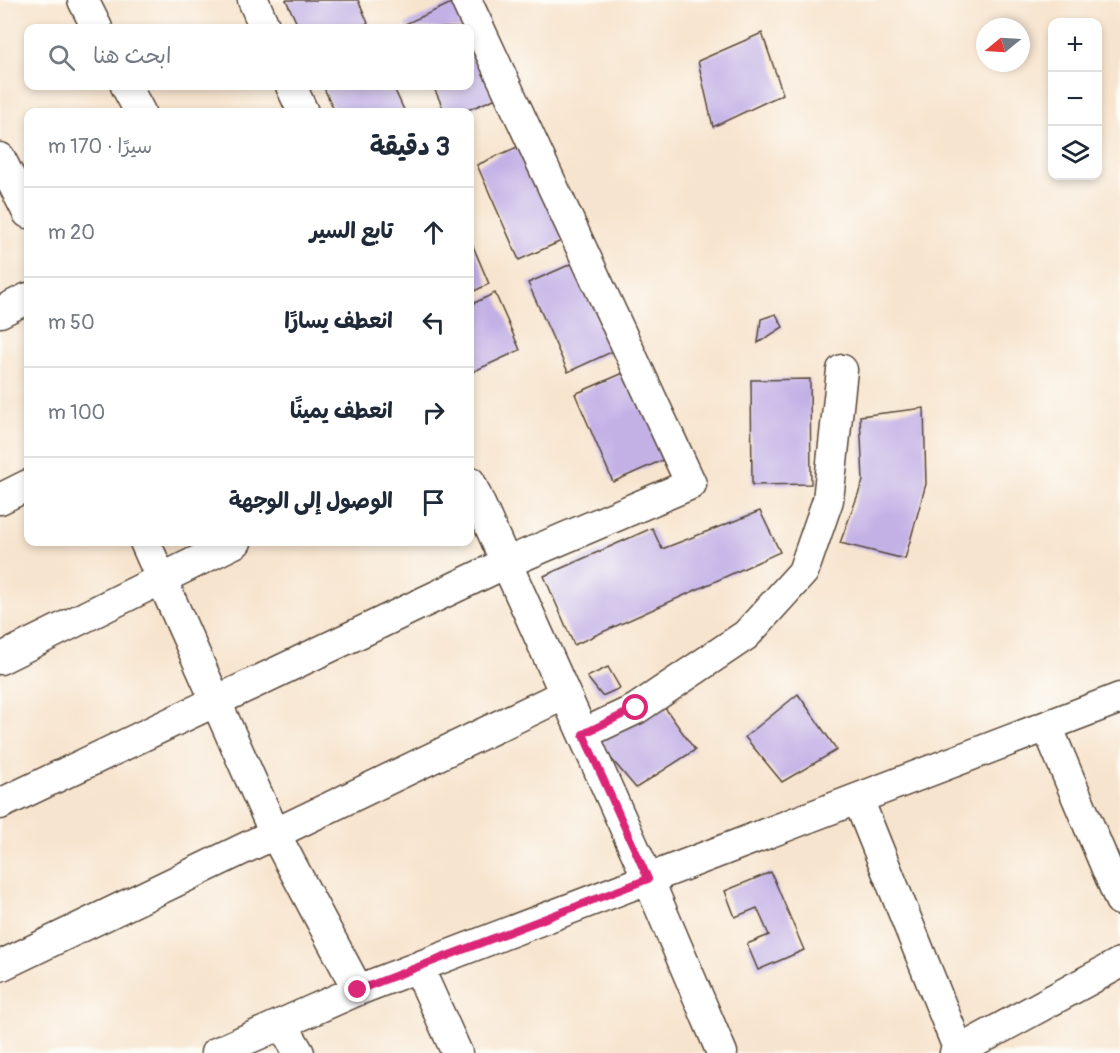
<!DOCTYPE html>
<html lang="ar">
<head>
<meta charset="utf-8">
<style>
  :root { --surface:#fff; --page:#f2f2f3; --text:#1f2937; --muted:#747a83; --line:#e0e1e3 }
  body { margin:0; font-family:Pangolin,"Playpen Sans Arabic",sans-serif; background:var(--page); color:var(--text); direction:rtl }
  .controls { position:absolute; right:18px; top:18px; display:grid; overflow:hidden; border-radius:12px; box-shadow:0 3px 9px #0003 }
  .controls button { width:54px; height:54px; display:grid; place-items:center; padding:0; border:0; border-bottom:2px solid var(--line); background:var(--surface); color:var(--text); font:30px sans-serif }
  .compass { position:absolute; left:976px; top:18px; width:54px; height:54px; border-radius:50%; background:var(--surface); box-shadow:0 3px 9px #0003; rotate:252deg }
  .stop { position:absolute; width:18px; height:18px; margin:-14px; border:4px solid #db2777; border-radius:50%; background:#fff }
  .stop.end { background:#db2777; border-color:#fff; box-shadow:0 2px 6px #0008 }
  .list { margin:0; padding:0; list-style:none }
  h2 { display:flex; justify-content:space-between; align-items:center; height:78px; margin:0; padding:0 24px; font-size:26px }
  h2 small { font-size:20px; font-weight:400; color:var(--muted) }
  .list li { display:grid; grid-template-columns:39px 1fr auto; gap:18px; align-items:center; box-sizing:border-box; height:90px; padding:0 24px; border-top:2px solid var(--line) }
  .list b { display:block; font-size:22px; white-space:nowrap }
  .list em { font-size:20px; font-style:normal; color:var(--muted) }
  .icon { flex:none; width:33px; height:33px; fill:none; stroke:currentColor; stroke-width:2; stroke-linecap:round; stroke-linejoin:round }
  .map { position:relative; flex:none; width:1120px; height:1053px; overflow:hidden; direction:ltr }
  .search { position:absolute; background:var(--surface); box-shadow:0 3px 9px #0003; left:24px; top:24px; width:450px; height:66px; display:flex; align-items:center; gap:15px; box-sizing:border-box; padding:0 21px; border-radius:12px; color:var(--muted); font-size:22px }
  .panel { position:absolute; background:var(--surface); box-shadow:0 3px 9px #0003; left:24px; top:108px; width:450px; height:438px; border-radius:12px; direction:rtl }
  .map>svg:first-child { display:block }
</style>
</head>
<body>
<div class="map">
<svg width="1120" height="1053" viewBox="0 0 1120 1053">
  <rect width="100%" height="100%" fill="#fdfcf7"/>
  <filter id="ink" filterUnits="userSpaceOnUse"><feTurbulence type="fractalNoise" baseFrequency=".0167" numOctaves="2"/><feDisplacementMap in="SourceGraphic" scale="12" xChannelSelector="R" yChannelSelector="G"/><feConvolveMatrix kernelMatrix="1 2 1 2 8 2 1 2 1" color-interpolation-filters="sRGB"/></filter>
  <filter id="wash" filterUnits="userSpaceOnUse"><feTurbulence type="fractalNoise" baseFrequency=".008" numOctaves="4" result="noise"/><feDisplacementMap in="SourceGraphic" scale="24" xChannelSelector="R" yChannelSelector="G"/><feGaussianBlur stdDeviation="1.35" result="paint"/><feColorMatrix in="noise" values="0 0 0 0 0 0 0 0 0 0 0 0 0 0 0 0 0 1.4 0 .05"/><feComposite in="paint" operator="in"/></filter>
  <g filter="url(#wash)">
    <rect width="100%" height="100%" fill="#f7e4ce"/>
    <g id="blocks">
      <path fill="#c3b1e6" d="M286,0H358L368,23L355,28H299Z
        M456,1L469,28H407L405,24Z
        M470,30L499,97L463,112H445L433,86H470Z
        M762,33L783,94L713,127L698,61Z
        M323,86H393L405,112H335Z
        M526,143L568,238L519,260L477,165Z
        M470,239L489,284L470,293Z
        M578,261L618,349L568,372L528,283Z
        M495,293L520,350L470,373V305Z
        M776,314L783,327L758,343L761,319Z
        M628,371L667,458L613,482L575,394Z
        M810,379L811,484L752,485L751,380Z
        M924,408L926,484L905,559L840,543L863,481L860,416Z
        M760,511L780,552L574,645L544,576L652,528L662,549Z
        M608,667L620,688L602,696L587,677Z
        M798,694L837,750L782,782L745,737Z
        M663,705L695,750L636,788L598,743Z
        M771,872L804,950L758,970L747,944L769,935L757,908L735,917L725,891Z"/>
    </g>
  </g>
  <g filter="url(#ink)">
    <use href="#blocks" fill-opacity="0" stroke="#574638" stroke-width="1.5"/>
    <g fill="none" stroke-linecap="round" stroke-linejoin="round">
      <defs>
        <path id="minor" d="M83,0L97,28
          M253,0L265,28
          M126,86L140,112
          M291,86L303,112
          M0,158L28,213
          M0,312L28,298
          M470,482L648,879L722,1053
          M0,499L28,485
          M145,542L275,834L358,990
          M0,659L236,542
          M1047,726L1120,900
          M583,734L636,709L746,635L803,572L828,500L842,370
          M858,799L960,1053
          M0,804L506,563L691,484L466,0
          M0,966L565,694
          M418,967L457,1053
          M282,1024L299,1053
          M216,1053L358,990L1120,698
          M955,1053L1120,963"/>
      </defs>
      <use href="#minor" stroke="#574638" stroke-width="33"/>
      <use href="#minor" stroke="#fff" stroke-width="30"/>
    </g>
  </g>
  <g fill="none" stroke-linecap="round" stroke-linejoin="round" filter="url(#ink)">
    <path stroke="#db2777" stroke-width="8" d="M358,990L648,879L583,734L636,708"/>
  </g>
</svg>
<div class="controls">
<button>+</button>
<button>−</button>
<button><svg class="icon" aria-label="layers" viewBox="0 0 24 24"><path d="M12 4l9 5-9 5-9-5zM3 14l9 5 9-5"/></svg></button>
</div>
<svg class="compass" viewBox="-18 -18 36 36"><path d="M0-13l5 13h-10z" fill="#e53935"/><path d="M0 13l5-13h-10z" fill="#747a83"/></svg>
<div class="stop" style="left:636px;top:708px"></div>
<div class="stop end" style="left:358px;top:990px"></div>
<div class="search"><svg class="icon" aria-label="search" viewBox="0 0 24 24"><circle cx="10" cy="10" r="6"/><path d="M15 15l6 6"/></svg>ابحث هنا</div>
<section class="panel">
<h2>3 دقيقة<small>سيرًا · 170 m</small></h2>
<ul class="list">
<li><svg class="icon" aria-label="ahead" viewBox="0 0 24 24"><path d="M12 20V5M6 11l6-6 6 6"/></svg><div><b>تابع السير</b></div><em>20 m</em></li>
<li><svg class="icon" aria-label="left" viewBox="0 0 24 24"><path d="M17 20v-9H6M10 6l-5 5 5 5"/></svg><div><b>انعطف يسارًا</b></div><em>50 m</em></li>
<li><svg class="icon" aria-label="right" viewBox="0 0 24 24"><path d="M7 20v-9h11M14 6l5 5-5 5"/></svg><div><b>انعطف يمينًا</b></div><em>100 m</em></li>
<li><svg class="icon" aria-label="arrive" viewBox="0 0 24 24"><path d="M6 21V4h12l-3 4 3 4H6"/></svg><div><b>الوصول إلى الوجهة</b></div></li>
</ul>
</section>
</div>
</body>
</html>
